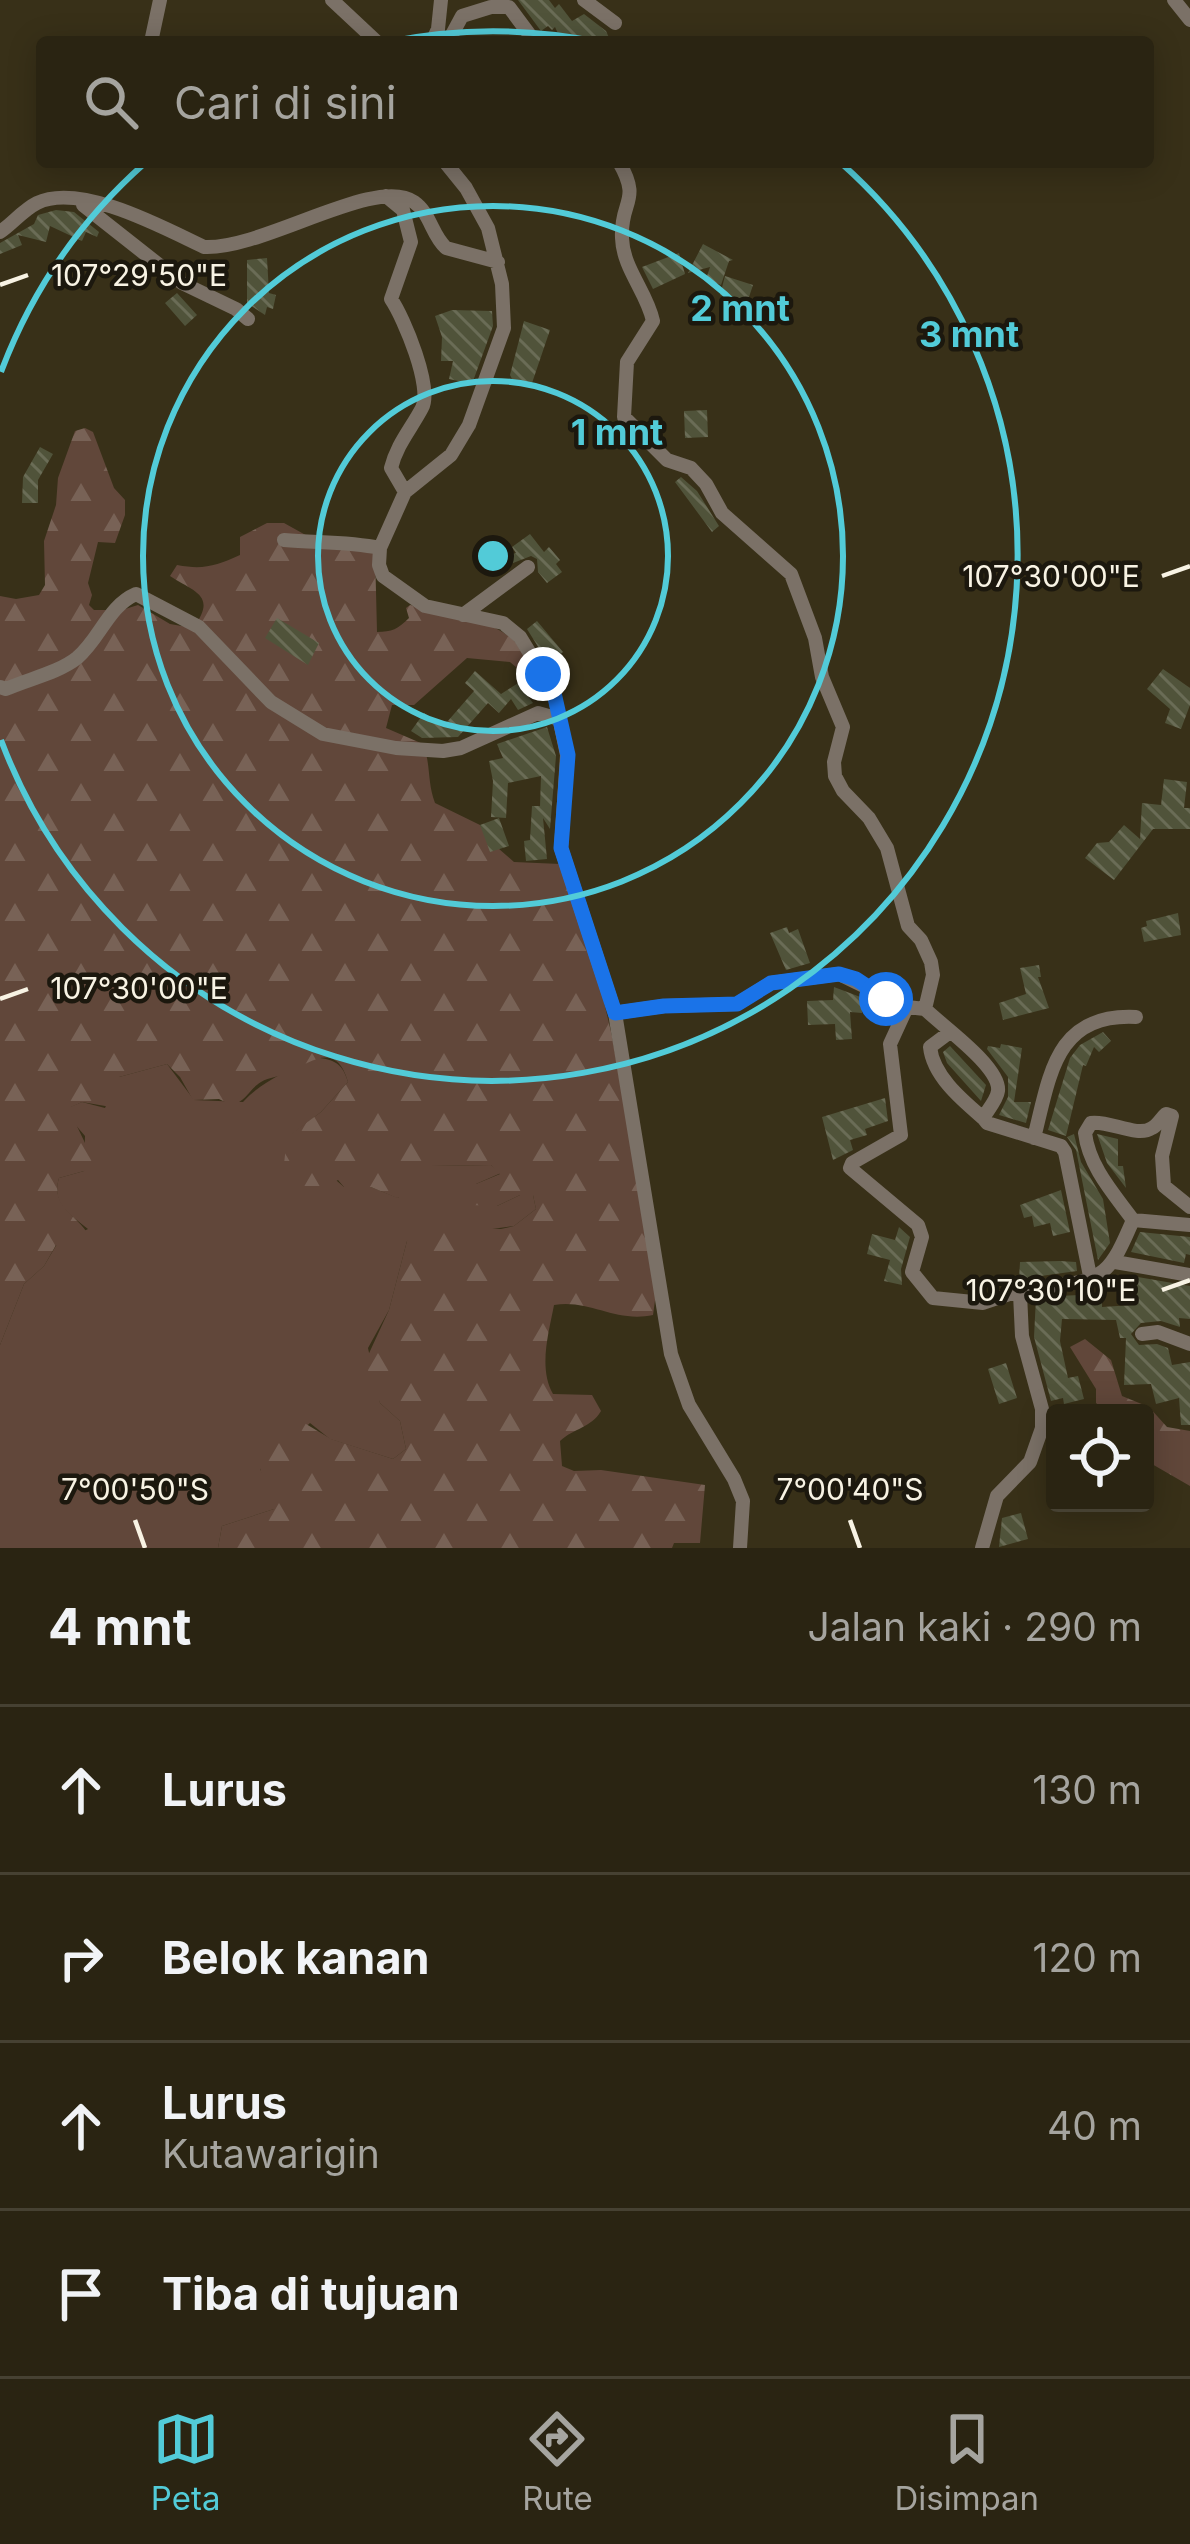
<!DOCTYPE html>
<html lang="id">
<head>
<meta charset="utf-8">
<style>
  :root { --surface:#2a2412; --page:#322c1b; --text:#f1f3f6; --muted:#a5a49f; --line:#464132; --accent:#52cbd8 }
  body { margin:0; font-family:Inter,sans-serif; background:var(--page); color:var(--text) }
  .controls { position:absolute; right:36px; bottom:36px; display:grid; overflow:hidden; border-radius:12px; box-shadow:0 6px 30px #0003 }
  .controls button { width:108px; height:108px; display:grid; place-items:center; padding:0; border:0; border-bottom:3px solid var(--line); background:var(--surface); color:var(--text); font:60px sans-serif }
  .stop { position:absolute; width:36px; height:36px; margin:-27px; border:9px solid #1a73e8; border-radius:50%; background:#fff }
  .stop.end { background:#1a73e8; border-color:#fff; box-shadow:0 3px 12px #0008 }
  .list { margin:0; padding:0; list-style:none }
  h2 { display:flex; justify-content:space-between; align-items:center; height:156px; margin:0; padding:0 48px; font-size:51px }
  h2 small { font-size:39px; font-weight:400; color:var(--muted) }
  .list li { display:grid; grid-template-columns:78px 1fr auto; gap:36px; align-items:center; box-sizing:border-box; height:168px; padding:0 48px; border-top:3px solid var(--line) }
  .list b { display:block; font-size:45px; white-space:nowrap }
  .list p { margin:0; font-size:39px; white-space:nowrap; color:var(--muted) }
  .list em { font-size:39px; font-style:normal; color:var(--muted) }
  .icon { flex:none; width:66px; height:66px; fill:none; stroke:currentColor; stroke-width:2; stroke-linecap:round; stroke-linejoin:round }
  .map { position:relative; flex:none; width:1190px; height:1548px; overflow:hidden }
  .search { position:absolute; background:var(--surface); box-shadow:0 6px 30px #0003; left:36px; right:36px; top:36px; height:132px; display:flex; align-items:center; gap:30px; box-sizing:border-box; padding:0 42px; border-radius:12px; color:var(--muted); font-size:45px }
  .sheet { height:828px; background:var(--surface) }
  nav { display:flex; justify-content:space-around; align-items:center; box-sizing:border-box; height:168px; border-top:3px solid var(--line); background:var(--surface); font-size:33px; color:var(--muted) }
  nav a { display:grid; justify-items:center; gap:6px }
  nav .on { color:var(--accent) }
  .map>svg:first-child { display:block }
</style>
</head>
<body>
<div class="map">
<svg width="1190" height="1548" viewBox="0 0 1190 1548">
  <defs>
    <pattern id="forest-firs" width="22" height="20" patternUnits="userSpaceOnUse" patternTransform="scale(3)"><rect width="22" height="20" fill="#61473a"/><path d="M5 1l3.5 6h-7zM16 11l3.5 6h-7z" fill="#786256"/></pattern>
    <pattern id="building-back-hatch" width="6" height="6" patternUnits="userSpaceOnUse" patternTransform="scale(3)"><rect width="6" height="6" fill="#50533a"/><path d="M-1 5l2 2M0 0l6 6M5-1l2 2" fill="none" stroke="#6a6c56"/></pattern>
  </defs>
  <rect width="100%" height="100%" fill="#383018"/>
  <path fill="#61473a" d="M311,1057C332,1059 342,1061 348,1082L321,1112L287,1138L344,1187H371L398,1198L430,1166L491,1165L501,1173L476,1184L497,1206L520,1195H533L536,1209L514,1226L407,1241L389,1310L368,1348L380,1403L400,1421L406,1449L393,1459L330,1439L310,1423L260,1469L274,1496V1509L222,1526L218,1548H0V1345L24,1284L44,1266L57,1244L88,1229C70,1214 51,1204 59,1178L84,1171L85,1136L73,1122L70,1107L82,1102L105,1108L119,1077L167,1064L194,1100L243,1102C263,1080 287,1073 311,1057Z"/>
  <path fill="url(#forest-firs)" d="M85,428L93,432L114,488L125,500V515L115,543L98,542L88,583L92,595L89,605L94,610H122L138,605L170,624L193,628C218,595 194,592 170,576L177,565C203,570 216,566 240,555V537L267,523H284L311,538L375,552L377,632C392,632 398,629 409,618L406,608L410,605C459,616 524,620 536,680L530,679L510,662L467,658L414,705H392L386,728L423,744C431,764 427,782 435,803L480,825L491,842L514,862L560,864L599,981L612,1036L656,1293L653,1315C615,1323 590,1299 554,1305C549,1332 538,1368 553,1394L592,1395L601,1411C591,1428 574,1428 560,1441L562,1466L574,1471L601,1470L705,1485L700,1543H674L672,1548H218L222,1526L274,1509C274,1493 266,1486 261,1472C253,1445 278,1432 296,1418L331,1439L393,1459L406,1449L400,1421L380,1403L365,1362L389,1310L407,1241L416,1231L434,1227L501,1229L514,1226L536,1209L533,1195H520L497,1206L470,1205L467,1193L476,1184L500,1174L491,1165L431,1166C429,1187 418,1194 397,1198L371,1187H344L338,1180L327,1186H300L284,1164L287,1137L321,1112L348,1082C337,1042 313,1060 289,1072C280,1077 269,1077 261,1082C248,1090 247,1101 231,1105L219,1099L193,1100L180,1077L167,1064L119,1077V1097L111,1107L82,1102L71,1107C74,1126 86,1140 92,1161L84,1171L59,1178C49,1211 85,1216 92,1244L68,1250L56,1245L44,1266L24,1284L0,1345V596L16,599L39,595L45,585L44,541L56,505L58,478L75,431Z
    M1085,1339L1111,1360L1122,1396L1149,1407L1167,1427L1190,1431V1486L1145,1460V1413H1108L1096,1403V1389L1070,1347Z"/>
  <path fill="url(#building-back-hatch)" d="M518,0H549L555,8L559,4L572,21L584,14L606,31L611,42H562L555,27L552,30L548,26L541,31Z
    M56,210L74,212L99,232L97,237L86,232L82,241L50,226L46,242L18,235L22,245L0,254V243L34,224L38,215Z
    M703,244L733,260L729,261L721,285L706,279L710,267L688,273Z
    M679,253L685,274L653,289L642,267Z
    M267,258L269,293L276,295L273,309L267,307L265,315L247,303V260Z
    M725,276L753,285L747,303L720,295Z
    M177,293L197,315L185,326L165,303Z
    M452,310L492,311L493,326L472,384L449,379L453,361H441L442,337L435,316Z
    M524,321L550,330L531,386L512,379L510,375Z
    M707,410L708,437L685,438L684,411Z
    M40,447L53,454L38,480V503H22L23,477Z
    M681,477L697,491L719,526L712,532L675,482Z
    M530,534L544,552L549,547L560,560L556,564L562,572L547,583L538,572L537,559L531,556L493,571L490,560L516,553L512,547Z
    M277,618L319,643L308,665L265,638Z
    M537,621L563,652L557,657L565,666L555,674L527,629Z
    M1163,669L1190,688V705L1181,729L1165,723L1170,709L1147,689Z
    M475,671L501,694L523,680L525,683L521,687L533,703L518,710L511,699L499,713L488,703L458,737L422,738L411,731L424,713L443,726L447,722L474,691L465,683Z
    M547,727L556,756L550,829L543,818L547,859L526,861L524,841L530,840L532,806H540L541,776L508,783L506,818L491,817L493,781L489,761L503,758L497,744Z
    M1164,779L1187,782L1184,808H1190V829H1153L1114,880L1085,858L1097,843L1109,842L1124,825L1140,839L1142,803L1161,805Z
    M499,818L509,846L490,852L480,825Z
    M1178,913L1181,935L1144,942L1141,928L1147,926L1146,921Z
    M787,927L789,933L798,929L810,963L786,970L770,933Z
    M1039,965L1041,977H1038L1049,1008L1003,1020L999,1003L1026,994L1020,968Z
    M834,987L863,998L862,1013L850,1012L852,1039L836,1040L835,1024L808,1025L807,1001L833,1000Z
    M1103,1032L1111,1041L1099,1052L1094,1047L1086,1066L1083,1065L1066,1136L1048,1130L1070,1058L1080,1045Z
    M1001,1044L1022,1048L1014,1102H1031L1026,1123L999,1115L1008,1097V1077L987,1049L988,1046L1000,1048Z
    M950,1046L986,1085L981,1101L947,1063L943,1052Z
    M885,1098L888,1121L865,1129L867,1135L850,1140L853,1150L833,1160L822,1117Z
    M1074,1134L1081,1162L1103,1199L1110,1243L1098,1260L1076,1150L1067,1137Z
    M1097,1134L1118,1139V1166H1123L1126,1188L1107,1163Z
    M1061,1190L1070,1232L1053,1236L1050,1223L1034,1227L1032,1216L1024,1218L1020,1205Z
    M899,1227L910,1237L901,1269L902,1285L884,1281L890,1260L867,1254L872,1234L895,1240Z
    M1140,1232L1190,1237V1255L1186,1254L1184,1263L1131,1252Z
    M1060,1261L1076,1262L1077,1271L1019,1279L1020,1262Z
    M1132,1276L1190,1286V1319L1179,1318L1180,1327L1161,1321L1141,1323L1131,1334L1139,1345L1157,1344L1168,1348L1172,1365L1190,1362V1425H1181L1179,1398L1156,1404L1151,1384L1124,1385L1126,1338H1120L1116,1320L1062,1319L1060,1341L1068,1378L1078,1376L1084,1399L1064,1404L1063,1398L1051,1401L1034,1337L1036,1297L1102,1294V1307L1133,1305Z
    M1006,1363L1017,1398L999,1404L988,1369Z
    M1021,1513L1028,1539L999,1547L1002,1518Z"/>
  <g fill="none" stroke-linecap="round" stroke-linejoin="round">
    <path stroke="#7b7167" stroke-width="14" d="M332,0L377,42
      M584,0L615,23
      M1174,0L1190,20
      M151,42L160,0
      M432,42L438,29L441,0
      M448,42L462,16L491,7H509L535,42
      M445,162L466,188L488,228L502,284L504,328L469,425L451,455L405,492L380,548L379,565L383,576L425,606L503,623L520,637L554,693L567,755L561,848L615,1013L671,1354L689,1405L734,1479L743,1501L740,1548
      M619,162C642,202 620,200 622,238C623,269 647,292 653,321L627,362L624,417L667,460L691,468L706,484L722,513L791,574L815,638L822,677L843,727L834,762L835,776L843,791L869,818L887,848L908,926L921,940L931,962L933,975L925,1009C942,1026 1001,1067 998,1091C997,1100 987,1111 983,1118L987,1123L1061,1146L1065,1152L1091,1281
      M386,196L403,210L411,242L391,299C404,318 433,388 422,408C411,429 397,444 391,468L405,492
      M83,205L182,283L236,309L248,319
      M0,232C12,224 23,210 37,203C80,182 164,228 204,247C263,250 376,175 414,202C431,214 431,234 446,248L498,262
      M284,540C317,543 347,541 380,548
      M463,615L528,567
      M0,687L6,689C28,679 58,673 77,658C100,639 108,606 136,594L199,627L271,702L323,734L396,748L443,751L461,748L538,713L559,719
      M925,1009L907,1007L890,1044L901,1135L852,1163L850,1168L918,1225L922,1237L912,1272L933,1298L983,1303L1024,1289
      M615,1013L664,1006L737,1004L771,983L839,974L907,1007
      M950,1032L930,1047C933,1076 962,1100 983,1118
      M1034,1138C1050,1075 1055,1013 1136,1017
      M1133,1220C1114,1194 1089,1167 1085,1133L1091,1123C1109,1120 1137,1138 1152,1128C1158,1125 1161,1118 1166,1114L1172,1116L1162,1156L1164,1186L1190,1207
      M1115,1262L1190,1275
      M1142,1334L1158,1332L1190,1344
      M982,1548L997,1496L1030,1462L1042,1428V1409L1022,1336L1020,1294C1030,1285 1035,1286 1048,1286C1105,1282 1111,1271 1133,1220L1190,1225"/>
  </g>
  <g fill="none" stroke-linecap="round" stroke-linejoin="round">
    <path stroke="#1a73e8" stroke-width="15" d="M543,674L554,693L568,755L561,848L615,1013L664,1006L737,1004L771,983L839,974L856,979L886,999"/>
  </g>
  <path fill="none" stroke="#f8f3e4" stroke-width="4.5" d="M0,285L28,275M1162,576L1190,566M0,999L28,989M1162,1290L1190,1280M135,1520L145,1548M850,1520L860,1548"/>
  <g fill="none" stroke="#52cbd8" stroke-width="6">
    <circle cx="493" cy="556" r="175"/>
    <circle cx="493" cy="556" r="350"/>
    <path d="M1 372A525 525 0 0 1 145 163M388 42A525 525 0 0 1 598 42M841 163A525 525 0 1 1 1 740"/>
  </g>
  <g font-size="30" text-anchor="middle" fill="#f8f3e4" stroke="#1c180e" stroke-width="9" stroke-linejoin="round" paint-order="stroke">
    <text x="139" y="286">107°29'50"E</text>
    <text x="1051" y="587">107°30'00"E</text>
    <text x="139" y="999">107°30'00"E</text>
    <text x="1051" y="1301">107°30'10"E</text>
    <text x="135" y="1500">7°00'50"S</text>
    <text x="850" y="1500">7°00'40"S</text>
  </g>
  <circle cx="493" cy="556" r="18" fill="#52cbd8" stroke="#1c180e" stroke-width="6"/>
  <g font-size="36" text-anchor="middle" font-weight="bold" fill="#52cbd8" stroke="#1c180e" stroke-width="9" stroke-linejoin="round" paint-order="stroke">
    <text x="740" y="321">2 mnt</text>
    <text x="969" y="347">3 mnt</text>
    <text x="617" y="445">1 mnt</text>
  </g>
</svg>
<div class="controls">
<button><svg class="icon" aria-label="locate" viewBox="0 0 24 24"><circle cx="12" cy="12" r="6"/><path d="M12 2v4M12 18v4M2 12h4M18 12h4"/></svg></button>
</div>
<div class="stop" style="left:886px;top:999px"></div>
<div class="stop end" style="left:543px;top:674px"></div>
<div class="search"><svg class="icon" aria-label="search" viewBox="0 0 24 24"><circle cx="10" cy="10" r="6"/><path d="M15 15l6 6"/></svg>Cari di sini</div>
</div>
<section class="sheet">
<h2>4 mnt<small>Jalan kaki · 290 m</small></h2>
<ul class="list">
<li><svg class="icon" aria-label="ahead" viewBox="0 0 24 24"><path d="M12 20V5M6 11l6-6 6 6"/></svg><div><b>Lurus</b></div><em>130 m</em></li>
<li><svg class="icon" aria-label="right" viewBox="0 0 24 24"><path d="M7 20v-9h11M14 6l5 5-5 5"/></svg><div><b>Belok kanan</b></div><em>120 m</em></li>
<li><svg class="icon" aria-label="ahead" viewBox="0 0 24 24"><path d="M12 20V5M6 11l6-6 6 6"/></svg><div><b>Lurus</b><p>Kutawarigin</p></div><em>40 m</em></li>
<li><svg class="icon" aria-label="arrive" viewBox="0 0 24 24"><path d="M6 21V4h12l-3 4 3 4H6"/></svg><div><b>Tiba di tujuan</b></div></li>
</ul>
</section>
<nav>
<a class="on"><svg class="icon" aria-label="map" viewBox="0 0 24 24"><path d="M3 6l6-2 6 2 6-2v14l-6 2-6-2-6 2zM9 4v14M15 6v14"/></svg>Peta</a>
<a><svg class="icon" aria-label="directions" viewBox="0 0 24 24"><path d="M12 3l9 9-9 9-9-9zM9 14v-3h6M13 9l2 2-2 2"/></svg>Rute</a>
<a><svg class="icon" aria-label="saved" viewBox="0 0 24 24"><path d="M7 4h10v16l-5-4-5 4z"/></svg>Disimpan</a>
</nav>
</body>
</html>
